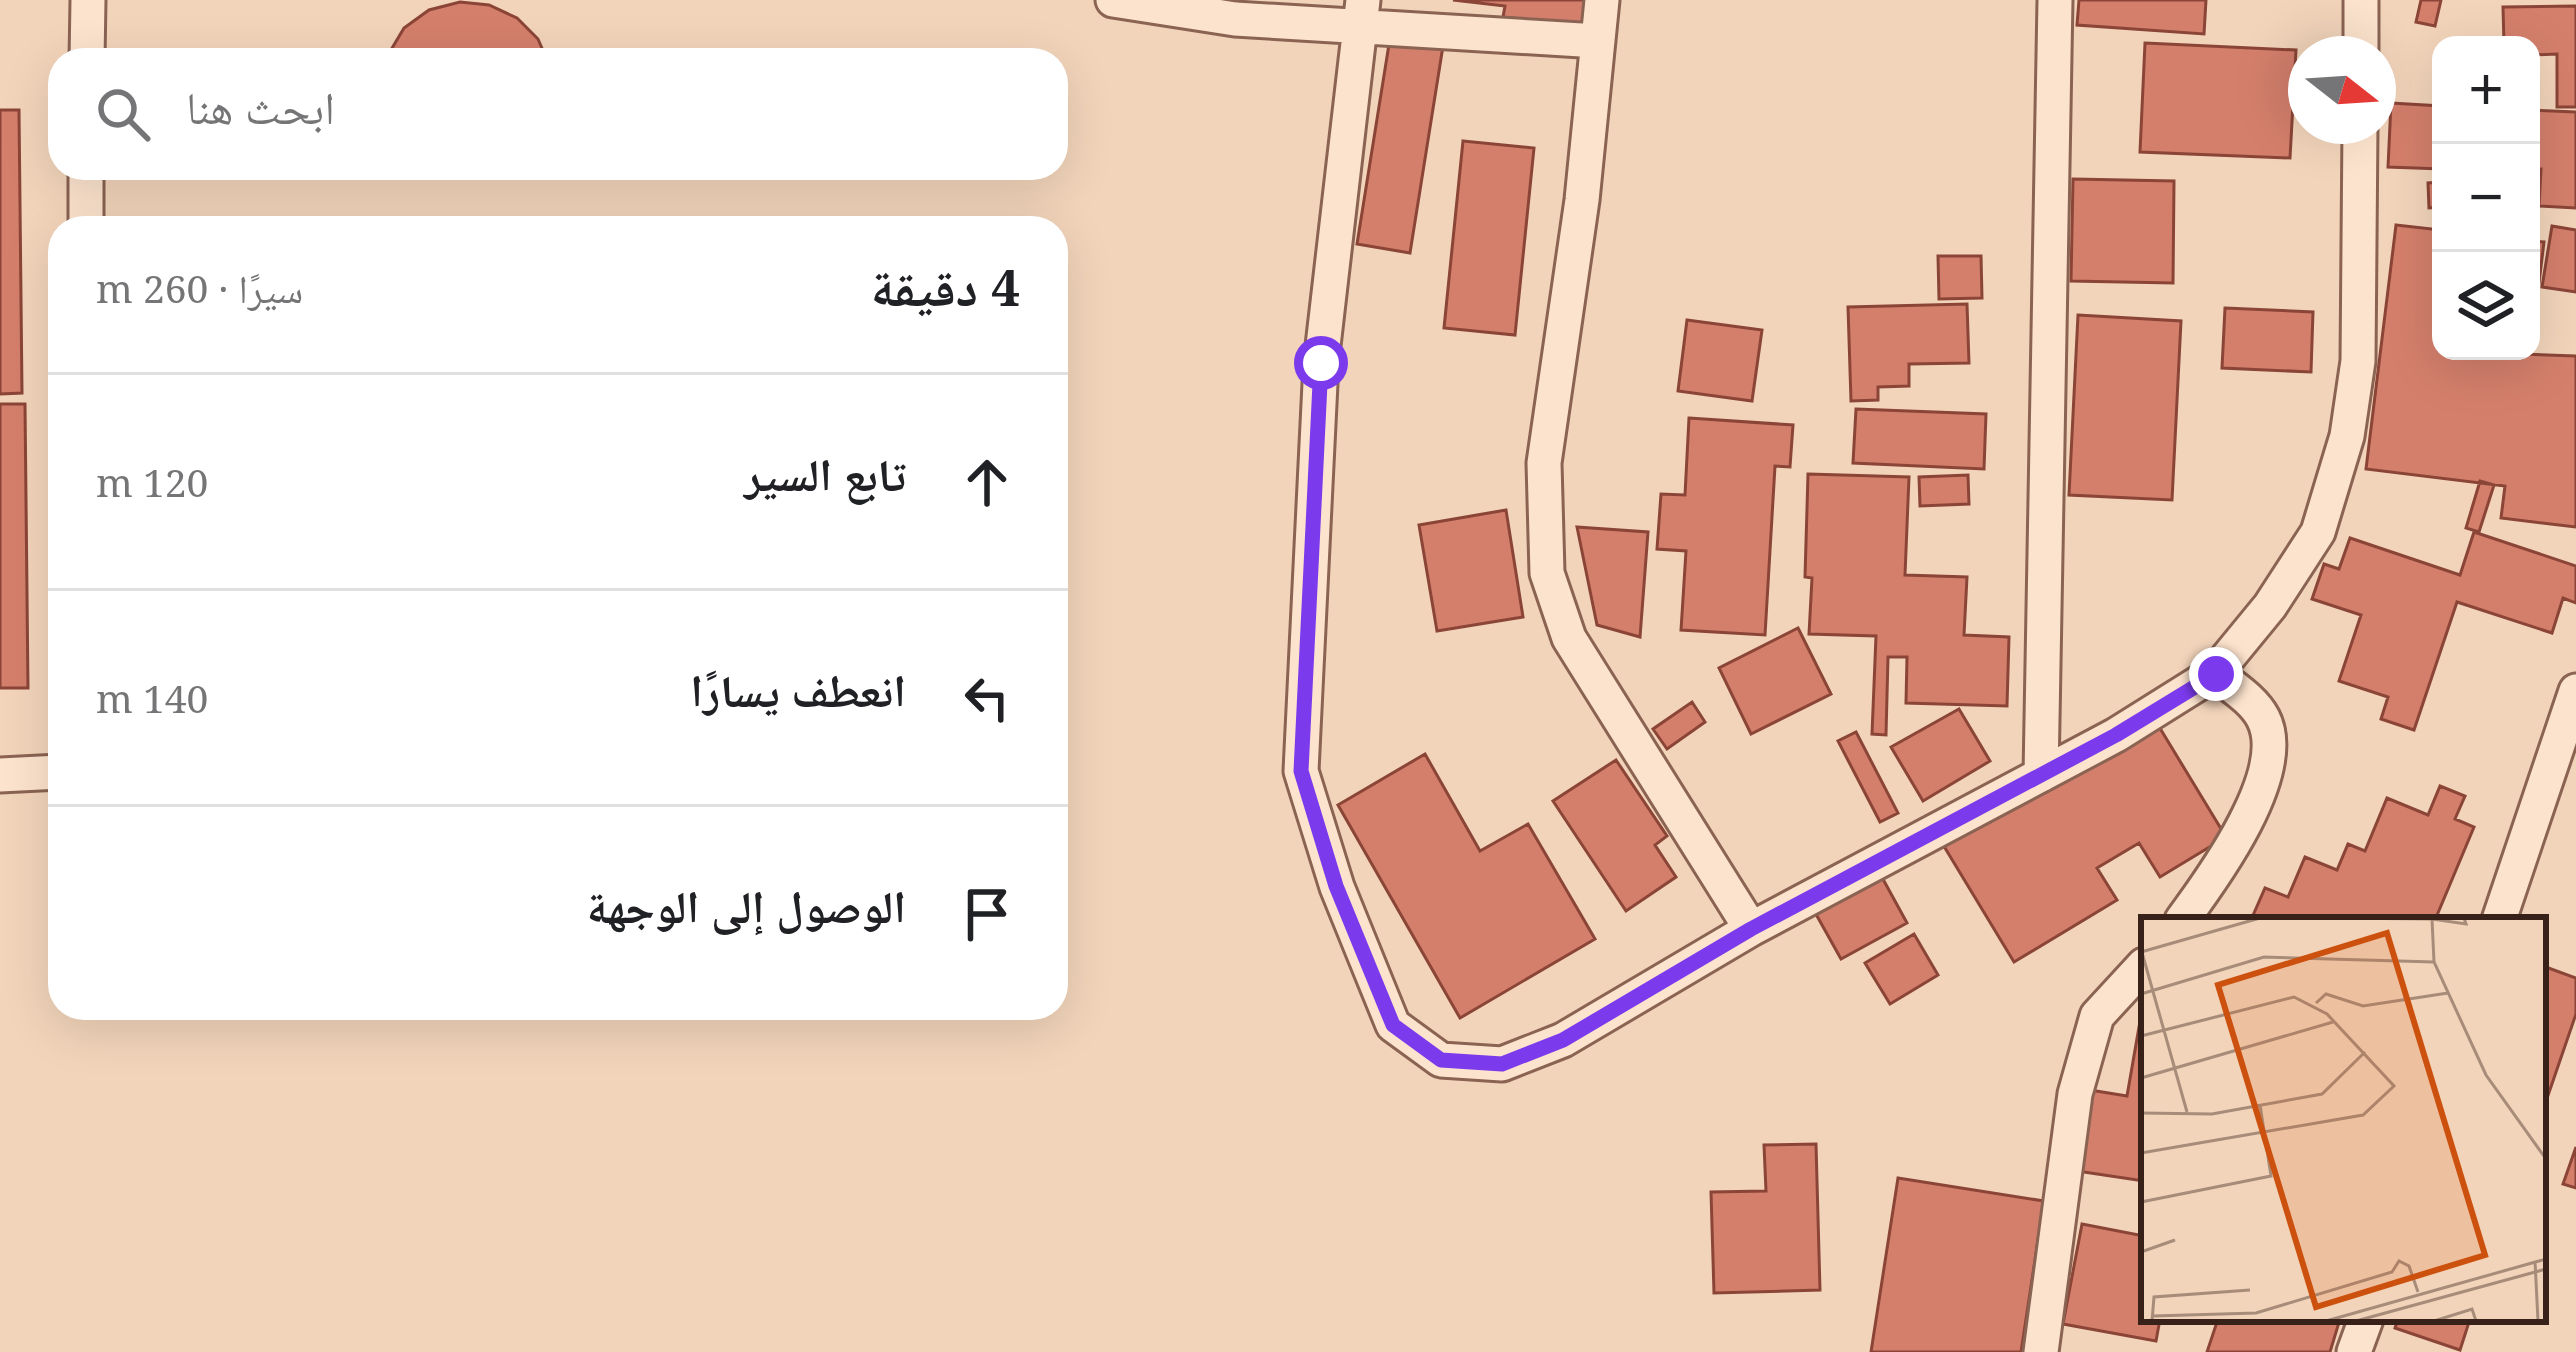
<!DOCTYPE html>
<html lang="ar">
<head>
<meta charset="utf-8">
<style>
  :root { --surface:#fff; --page:#f6f6f6; --text:#202124; --muted:#757577; --line:#e0e0e0 }
  body { margin:0; font-family:"Noto Serif","Noto Naskh Arabic",serif; background:var(--page); color:var(--text); direction:rtl }
  .controls { position:absolute; right:36px; top:36px; display:grid; overflow:hidden; border-radius:24px; box-shadow:0 12px 48px #0002 }
  .controls button { width:108px; height:108px; display:grid; place-items:center; padding:0; border:0; border-bottom:3px solid var(--line); background:var(--surface); color:var(--text); font:60px sans-serif }
  .compass { position:absolute; left:2288px; top:36px; width:108px; height:108px; border-radius:50%; background:var(--surface); box-shadow:0 12px 48px #0002; rotate:107deg }
  .stop { position:absolute; width:36px; height:36px; margin:-27px; border:9px solid #7c3aed; border-radius:50%; background:#fff }
  .stop.end { background:#7c3aed; border-color:#fff; box-shadow:0 3px 12px #0008 }
  .list { margin:0; padding:0; list-style:none }
  h2 { display:flex; justify-content:space-between; align-items:center; height:156px; margin:0; padding:0 48px; font-size:51px }
  h2 small { font-size:39px; font-weight:400; color:var(--muted) }
  .list li { display:grid; grid-template-columns:78px 1fr auto; gap:36px; align-items:center; box-sizing:border-box; height:216px; padding:0 48px; border-top:3px solid var(--line) }
  .list b { display:block; font-size:45px; white-space:nowrap }
  .list em { font-size:39px; font-style:normal; color:var(--muted) }
  .icon { flex:none; width:66px; height:66px; fill:none; stroke:currentColor; stroke-width:2; stroke-linecap:round; stroke-linejoin:round }
  .map { position:relative; flex:none; width:2576px; height:1352px; overflow:hidden; direction:ltr }
  .search { position:absolute; background:var(--surface); box-shadow:0 12px 48px #0002; left:48px; top:48px; width:1020px; height:132px; display:flex; align-items:center; gap:30px; box-sizing:border-box; padding:0 42px; border-radius:36px; color:var(--muted); font-size:45px }
  .panel { position:absolute; background:var(--surface); box-shadow:0 12px 48px #0002; left:48px; top:216px; width:1020px; height:804px; border-radius:36px; direction:rtl }
  .map>svg:first-child { display:block }
</style>
</head>
<body>
<div class="map">
<svg width="2576" height="1352" viewBox="0 0 2576 1352">
  <rect width="100%" height="100%" fill="#f2d4ba"/>
  <path fill="#d47f6c" stroke="#8b4537" stroke-width="3" d="M1453,0H1591L1588,26L1503,17L1505,6Z
    M2079,0H2206L2204,34L2077,25Z
    M2421,0H2441L2435,26L2416,22Z
    M460,2L489,5L517,18L538,39L547,60H385L404,28L429,10Z
    M2576,6V107H2557V54L2531,55V45H2504L2503,7Z
    M1390,38L1443,46L1410,253L1357,244Z
    M2145,43L2296,50L2290,158L2140,152Z
    M2391,103L2441,106V169L2388,167Z
    M0,110H19L22,393L0,394Z
    M2531,110L2576,112V208L2539,206L2541,169H2531Z
    M1463,141L1534,148L1515,335L1444,328Z
    M433,168H497L472,175Z
    M2073,179L2174,181L2173,283L2071,281Z
    M2441,182V207L2429,208L2428,183Z
    M2396,225L2441,230V351L2576,356V527L2501,518L2505,486L2366,469Z
    M2552,226L2576,230V292L2542,287Z
    M2531,241L2544,242L2537,299L2531,298Z
    M1938,256H1981L1982,298L1939,299Z
    M1967,304L1969,363L1909,364V386L1878,387V400L1851,401L1848,307Z
    M2225,308L2313,312L2311,372L2222,368Z
    M2078,315L2181,321L2172,500L2069,495Z
    M1687,320L1762,330L1752,401L1678,391Z
    M0,404H25L28,688H0Z
    M1856,409L1986,414L1984,469L1853,463Z
    M1689,418L1793,425L1790,467L1775,466L1765,635L1681,630L1686,551L1657,549L1661,494L1685,495Z
    M1808,474L1909,477L1905,575L1967,577L1964,635L2009,637L2007,706L1906,703L1907,657H1888L1886,735L1872,734L1876,636L1809,634L1812,578L1805,577Z
    M1968,475L1969,504L1920,506L1919,477Z
    M2480,481L2494,485L2479,532L2466,528Z
    M1506,510L1523,617L1437,631L1419,525Z
    M1577,527L1648,532L1640,637L1597,625Z
    M2474,532L2576,566V603L2563,598L2552,633L2457,602L2414,730L2381,719L2388,697L2339,681L2361,615L2312,599L2324,564L2339,569L2350,538L2460,575Z
    M1798,628L1831,694L1751,734L1719,668Z
    M1692,702L1705,722L1667,749L1653,729Z
    M1959,709L1990,761L1923,801L1891,747Z
    M2155,720L2226,837L2160,877L2139,843L2097,868L2117,900L2014,962L1942,843Z
    M1856,732L1898,813L1880,822L1838,741Z
    M1425,754L1480,851L1528,824L1595,939L1460,1018L1338,805Z
    M1616,760L1667,836L1655,845L1676,877L1626,911L1553,801Z
    M2440,786L2465,796L2455,819L2474,827L2435,920H2251L2265,888L2288,897L2305,857L2337,870L2348,844L2365,851L2387,798L2428,815Z
    M1878,870L1907,923L1841,959L1812,907Z
    M1914,934L1938,975L1890,1004L1865,963Z
    M2543,966L2576,978V1014L2543,1110Z
    M2139,1027L2144,1028V1181L2077,1171L2090,1090L2127,1096Z
    M1816,1144L1820,1290L1714,1293L1711,1192L1766,1191L1764,1145Z
    M2576,1147V1188L2563,1184Z
    M1898,1178L2044,1201L2021,1352H1871Z
    M2082,1224L2144,1236V1319H2160L2156,1341L2063,1324Z
    M2218,1319H2340L2330,1352H2207Z
    M2398,1319H2470L2460,1350L2395,1328Z"/>
  <g fill="none" stroke-linecap="round" stroke-linejoin="round">
    <defs>
      <path id="minor" d="M1113,0L1235,19L1598,41
        M1363,0L1321,363L1301,771L1337,887L1393,1025L1441,1060L1502,1064L1563,1040L1751,929L2116,735L2215,673L2270,606L2318,532L2347,436L2358,361L2360,126
        M1602,0L1582,200L1544,463L1547,573L1569,638L1751,929
        M2361,54V0
        M87,60L88,0
        M86,228V168
        M0,775L60,772
        M2041,775L2055,0
        M2182,920C2213,878 2291,772 2263,718C2253,699 2232,687 2215,673
        M2499,920L2576,691
        M2041,1352L2075,1094L2097,1016L2144,965
        M2354,1352L2366,1319"/>
    </defs>
    <use href="#minor" stroke="#8a6353" stroke-width="39"/>
    <use href="#minor" stroke="#fce3cd" stroke-width="33"/>
  </g>
  <g fill="none" stroke-linecap="round" stroke-linejoin="round">
    <path stroke="#7c3aed" stroke-width="15" d="M1321,363L1301,771L1336,886L1393,1025L1441,1060L1502,1064L1563,1040L1751,929L2116,735L2216,674"/>
  </g>
  <g transform="translate(2141 917)">
    <rect width="405" height="405" fill="#f2d4ba"/>
    <path fill="none" stroke="#a78c7a" stroke-width="3" d="M192,1L290,2M323,1L325,7L291,2L293,45L345,158L405,242M0,32L46,195M0,35L119,1M0,77L123,40L293,45M175,86L185,77L222,89L307,76M0,119L153,80L186,97L253,169L222,198L0,236M0,161L192,105M0,196L71,197L181,177L224,135M0,285L130,259L119,188M0,335L34,323M394,344L397,404M12,399L115,396L251,355L258,344L268,349L277,375M11,404L13,380L109,373M185,404L405,342M215,404L405,352M293,404L331,392L335,404"/>
    <path fill="#cd510e" fill-opacity="0.15" stroke="#cd510e" stroke-width="6" d="M246,16L344,338L175,390L77,68Z"/>
    <rect width="405" height="405" fill="none" stroke="#372119" stroke-width="6"/>
  </g>
</svg>
<div class="controls">
<button>+</button>
<button>−</button>
<button><svg class="icon" aria-label="layers" viewBox="0 0 24 24"><path d="M12 4l9 5-9 5-9-5zM3 14l9 5 9-5"/></svg></button>
</div>
<svg class="compass" viewBox="-18 -18 36 36"><path d="M0-13l5 13h-10z" fill="#e53935"/><path d="M0 13l5-13h-10z" fill="#757577"/></svg>
<div class="stop" style="left:1321px;top:363px"></div>
<div class="stop end" style="left:2216px;top:674px"></div>
<div class="search"><svg class="icon" aria-label="search" viewBox="0 0 24 24"><circle cx="10" cy="10" r="6"/><path d="M15 15l6 6"/></svg>ابحث هنا</div>
<section class="panel">
<h2>4 دقيقة<small>سيرًا · 260 m</small></h2>
<ul class="list">
<li><svg class="icon" aria-label="ahead" viewBox="0 0 24 24"><path d="M12 20V5M6 11l6-6 6 6"/></svg><div><b>تابع السير</b></div><em>120 m</em></li>
<li><svg class="icon" aria-label="left" viewBox="0 0 24 24"><path d="M17 20v-9H6M10 6l-5 5 5 5"/></svg><div><b>انعطف يسارًا</b></div><em>140 m</em></li>
<li><svg class="icon" aria-label="arrive" viewBox="0 0 24 24"><path d="M6 21V4h12l-3 4 3 4H6"/></svg><div><b>الوصول إلى الوجهة</b></div></li>
</ul>
</section>
</div>
</body>
</html>
